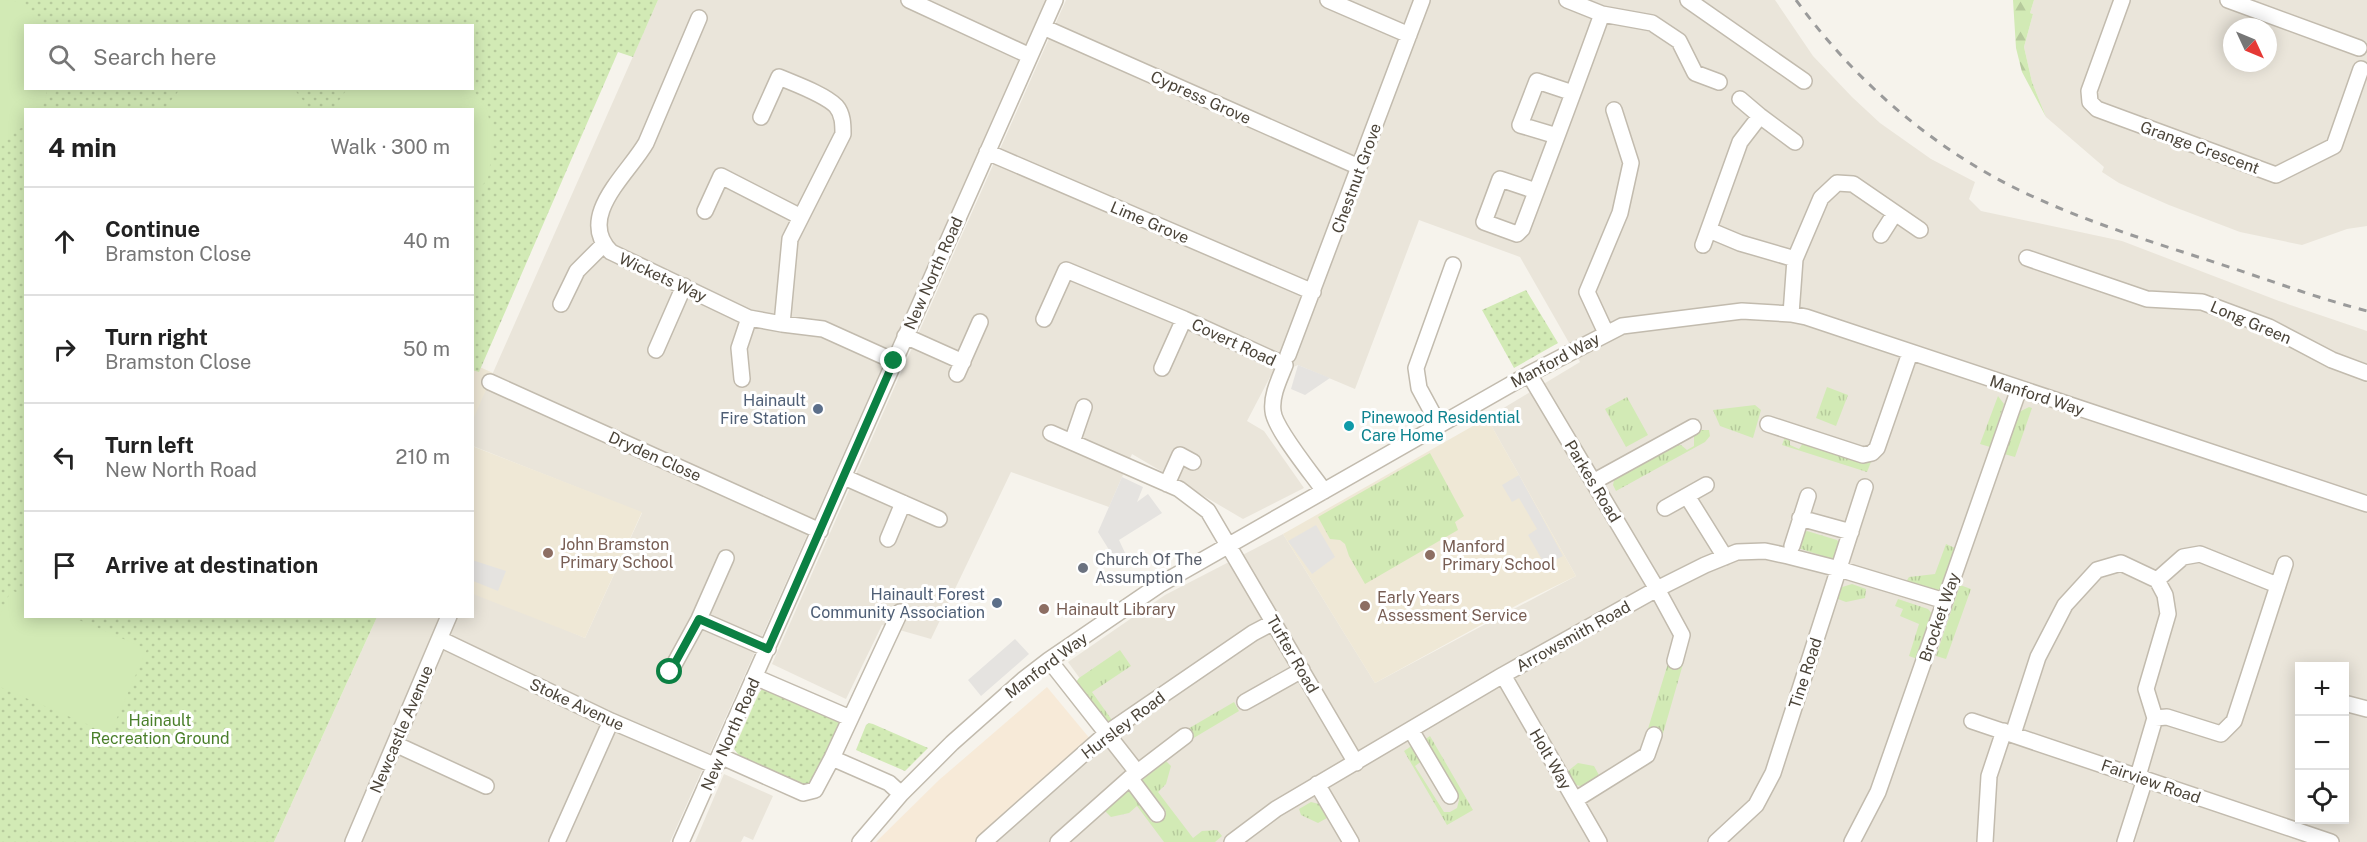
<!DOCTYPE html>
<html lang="en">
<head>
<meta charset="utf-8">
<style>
  :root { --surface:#fff; --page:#f6f6f6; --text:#222; --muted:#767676; --line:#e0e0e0 }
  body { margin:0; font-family:"Public Sans",sans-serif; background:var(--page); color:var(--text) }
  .controls { position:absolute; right:18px; bottom:18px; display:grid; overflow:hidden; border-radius:0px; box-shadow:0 3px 15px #0003 }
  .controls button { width:54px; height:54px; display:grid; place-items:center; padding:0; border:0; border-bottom:2px solid var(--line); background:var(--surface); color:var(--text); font:30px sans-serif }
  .compass { position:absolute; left:2223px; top:18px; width:54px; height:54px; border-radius:50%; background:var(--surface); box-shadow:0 3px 15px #0003; rotate:134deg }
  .stop { position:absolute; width:18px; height:18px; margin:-14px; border:4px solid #0b8043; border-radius:50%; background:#fff }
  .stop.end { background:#0b8043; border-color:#fff; box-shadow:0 2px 6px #0008 }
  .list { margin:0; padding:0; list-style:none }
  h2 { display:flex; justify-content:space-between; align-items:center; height:78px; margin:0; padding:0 24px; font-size:26px }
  h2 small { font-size:20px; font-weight:400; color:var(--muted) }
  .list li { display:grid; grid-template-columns:39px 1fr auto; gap:18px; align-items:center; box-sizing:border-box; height:108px; padding:0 24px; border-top:2px solid var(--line) }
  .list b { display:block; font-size:22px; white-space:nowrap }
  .list p { margin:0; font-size:20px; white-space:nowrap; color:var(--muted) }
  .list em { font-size:20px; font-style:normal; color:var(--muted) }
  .icon { flex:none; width:33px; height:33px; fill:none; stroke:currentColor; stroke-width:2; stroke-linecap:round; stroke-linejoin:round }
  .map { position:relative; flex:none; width:2367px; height:842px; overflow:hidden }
  .search { position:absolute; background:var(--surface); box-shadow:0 3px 15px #0003; left:24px; top:24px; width:450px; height:66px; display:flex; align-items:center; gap:15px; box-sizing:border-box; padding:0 21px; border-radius:0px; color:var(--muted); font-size:22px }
  .panel { position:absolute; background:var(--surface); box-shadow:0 3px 15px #0003; left:24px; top:108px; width:450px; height:510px; border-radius:0px }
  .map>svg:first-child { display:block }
</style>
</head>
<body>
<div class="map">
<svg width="2367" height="842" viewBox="0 0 2367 842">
  <defs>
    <pattern id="grass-tufts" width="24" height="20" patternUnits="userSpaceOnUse" patternTransform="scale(1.5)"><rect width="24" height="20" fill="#d2eab5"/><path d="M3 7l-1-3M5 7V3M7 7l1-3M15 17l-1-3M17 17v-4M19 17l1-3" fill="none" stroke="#b6ca9c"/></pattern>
    <pattern id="forest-firs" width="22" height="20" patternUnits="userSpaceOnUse" patternTransform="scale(1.5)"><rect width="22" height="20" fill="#d2eab5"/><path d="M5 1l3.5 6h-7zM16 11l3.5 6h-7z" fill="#b6ca9c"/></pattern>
    <pattern id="park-dots" width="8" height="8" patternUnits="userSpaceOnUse" patternTransform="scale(1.5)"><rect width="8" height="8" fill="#d2eab5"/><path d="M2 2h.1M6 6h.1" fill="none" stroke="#b6ca9c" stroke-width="1.8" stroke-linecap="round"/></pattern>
  </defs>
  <rect width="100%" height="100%" fill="#f6f3ec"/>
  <path fill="#eae5da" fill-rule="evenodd" d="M658,0H1046L670,842H274L377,617L472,616L473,590L585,638L642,513L473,446L472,420Z
    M1066,0H1775L1813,56L1852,97L1880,123L1931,159L1975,182L1969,199L1981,211L2122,241L2279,301L2367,331V842H993L1024,812L1120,734L1068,662L1165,595L1283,534L1375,683L1576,576L1487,418L1580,362L1520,257L1419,220L1355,389L1298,365L1270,377L1247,421L1264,431L1304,488L1243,519L1132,454L1109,507L1011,472L931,639L882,625L846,699L772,664ZM2300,666H2344V820H2300Z
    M2034,0H2367V226L2347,229L2302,245L2240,232L2169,205L2119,183L2102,172L2104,167L2046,117L2032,82L2024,47L2033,14L2030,13ZM2232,27H2268V63H2232Z
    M724,774L773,796L753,840L744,836L741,842H695Z"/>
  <path fill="#f7ead8" d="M1047,687L1091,740L979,842H876L939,780Z"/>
  <path fill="#efe8d6" d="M473,364L493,373L473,420Z
    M1487,418L1576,576L1521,603L1375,683L1283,534Z
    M472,446L642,512L585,638L473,594Z"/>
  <path fill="url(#grass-tufts)" d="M1827,387L1848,395L1836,426L1816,418Z
    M1998,396L2004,404L1990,447L1980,444Z
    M1627,397L1648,435L1626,447L1605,409Z
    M1755,405L1761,410L1753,438L1720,426L1713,410Z
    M2029,407L2032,408L2015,457L2004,454L2019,412Z
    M1700,430H1709L1710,436L1705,442L1616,491L1613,485L1614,480L1673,446L1681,445L1687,450L1694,446V436Z
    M1785,437L1790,441V445L1799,449L1803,443L1871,462L1867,472L1782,445Z
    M1430,453L1464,516L1455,522L1458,530L1365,584L1349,556L1345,544L1340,540L1330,539L1318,517Z
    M1807,531L1837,540L1840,544L1836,558L1832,559L1801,549L1798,547L1802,533Z
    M1946,544L1955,548L1942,588L1934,592L1906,582L1909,577L1935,574Z
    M1852,584L1866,589L1865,598L1846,602L1838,599L1839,588Z
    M1960,585L1971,589L1946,659L1936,656Z
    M1898,599L1928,609L1935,617L1920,660L1909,656L1919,624L1900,616L1903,609L1895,606Z
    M1120,650L1131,666L1092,692L1114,723L1106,724L1076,682L1079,678Z
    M1669,660L1683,664L1662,737L1647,732Z
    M1234,702L1239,711L1192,739L1186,730Z
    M1430,736L1473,810L1447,825L1404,751L1413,745L1422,761L1415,766L1444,812H1450L1457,808L1459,800L1421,742Z
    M1166,761L1171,766L1166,784L1158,792L1193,838L1202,831L1217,830L1222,836L1215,842H1164L1137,806L1129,813L1111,817L1105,811L1130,789L1145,802L1143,809L1152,822L1166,811L1156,798L1150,796L1141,781Z
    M1578,763L1594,766L1600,777L1585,787L1576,785L1568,771Z
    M1311,802L1319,804L1327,818L1318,823L1301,815L1299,809Z"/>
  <path fill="url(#forest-firs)" d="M2013,0H2034L2030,13L2033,14L2024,47L2032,82L2046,117L2022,72L2016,48Z"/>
  <path fill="url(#park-dots)" fill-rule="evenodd" d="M0,0H658L633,57L618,52L479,372L472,370V110H26V616L377,617L274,842H0ZM26,26H472V88H26Z
    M1526,290L1558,343L1514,368L1482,310Z
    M772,688L835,716L839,722V729L815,778L809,784H799L741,758L734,749L759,693L762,689Z
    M869,723L873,724L928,748L905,771L856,750L866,725Z"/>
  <path fill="#d2eab5" d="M0,0C26,0 25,6 40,25L26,26V88L47,89L45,100L38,109L26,110L25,126L0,139Z
    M181,88L294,89L310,109H164Z
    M347,89H472L486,106L494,140L488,178L473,198L472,110L333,109Z
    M11,590L25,596L26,616L72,617L147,649L110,734L0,687V616Z"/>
  <path fill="#e5e3e0" d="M1298,365L1330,378L1305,395L1291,389Z
    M1519,475L1563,556L1545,565L1528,535L1537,529L1519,498L1512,502L1502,485Z
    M1122,477L1143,487L1137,502L1148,494L1162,513L1119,540L1126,555L1116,561L1098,532Z
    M1316,525L1335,557L1312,574L1288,541Z
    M472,560L506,571L498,591L473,581Z
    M1015,639L1029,654L981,696L968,680Z"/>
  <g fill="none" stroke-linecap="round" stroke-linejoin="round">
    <defs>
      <path id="minor" d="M909,0L1030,56
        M1328,0L1409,35
        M1688,0L1804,81
        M2122,0L2089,91L2090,102L2097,109L2276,175L2334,146L2361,69
        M2228,0L2359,48
        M1602,14L1652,23L1679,41L1695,73L1719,82
        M699,18L646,143C629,173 575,217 611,252L749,318L782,324L823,329L894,361
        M1043,27L1359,167
        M1740,99L1760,116L1795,142
        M761,117L779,77C795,84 824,94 836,106C843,114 843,125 843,134L790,239L782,324
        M1557,136L1520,125L1537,81L1573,93
        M987,152L1313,292
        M1536,191L1500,179L1484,222L1517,234L1522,229C1549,158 1576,86 1602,14L1567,0
        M705,211L721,176L801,217
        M1709,230L1740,243L1795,259
        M1881,235L1895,213
        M1703,245L1740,142L1760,116
        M2027,258L2147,299L2202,302L2269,327L2332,360L2367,373
        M561,304L577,271L603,245
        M1791,314L1795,259L1821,198L1837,183L1853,184L1920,230
        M1044,319L1066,270L1184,319L1285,365C1279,380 1271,396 1273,411C1274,428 1313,475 1324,491
        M1606,333L1587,292L1620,213L1631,163L1614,110
        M905,336L963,362
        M656,350L684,286
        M1288,355L1422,0
        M1162,368L1184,319
        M957,374L980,322
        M1529,374L1657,589L1682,635L1675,661
        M742,379L739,348L749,318
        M490,382L820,531
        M1768,424L1863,455L1872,453L1877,448L1910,353
        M1439,425L1419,388L1416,368L1453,265
        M1051,433L1179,489L1208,511L1356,763
        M1072,442L1084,407
        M844,477L939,519
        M1593,482L1693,427
        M1167,484L1180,455L1193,462
        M1687,496L1725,557
        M1665,508L1706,485
        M1800,518L1851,532
        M888,539L903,503
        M1792,546L1808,496
        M2157,580L2183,557L2200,554L2277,585
        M699,619L768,649
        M440,639L611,721L716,766
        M1049,660L1137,772
        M670,672L699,619L726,558
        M1503,675L1599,842
        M755,677L850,718
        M1245,702L1302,670
        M2348,704L2367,709
        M2155,718L2167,717L2221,734L2234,721L2285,564
        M1972,721L2331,842
        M1411,730L1450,796
        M2013,734L2038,657L2065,605L2097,570L2121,563L2157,580L2165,595L2168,614L2146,689L2155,718L2138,776
        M395,744L486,786
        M720,756L803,793L815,790L832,758L900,612
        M832,758L889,783L901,794
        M1130,778L1157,814
        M1317,784L1351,842
        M1575,800L1647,755L1654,735
        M353,842L449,616
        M557,842L611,721
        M681,842L1055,0
        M860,842L901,794L952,743L1023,680L1049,660L1159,585L1529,374L1622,326L1742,311L1791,314L1806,317L2367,504
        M984,842L1107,733L1253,633L1274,622
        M1058,842L1130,778L1185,736
        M1232,842L1276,809L1503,675L1657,589L1705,565L1737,552L1765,551L1788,556L1839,569L1945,601
        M1716,842L1756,805L1773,773L1865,487
        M1852,842L1878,792L2019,389
        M1985,842L1989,776L2004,731
        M2125,842L2145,779"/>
    </defs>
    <use href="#minor" stroke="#c2bbae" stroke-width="18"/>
    <use href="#minor" stroke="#fff" stroke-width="15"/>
    <path stroke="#9a9a9a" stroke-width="3" stroke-dasharray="8 8" stroke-linecap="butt" d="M1796,0C1854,80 1931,147 2019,190C2083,221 2152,242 2220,264C2269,280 2317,298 2367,311"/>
  </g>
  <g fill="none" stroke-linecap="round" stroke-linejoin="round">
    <path stroke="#0b8043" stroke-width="8" d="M670,672L699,619L768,649L894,361"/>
  </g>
  <g fill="#5c6f8a" stroke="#fff" stroke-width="2">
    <circle cx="818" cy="409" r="6"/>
    <circle cx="997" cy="603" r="6"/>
  </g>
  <circle fill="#0f9aa8" stroke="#fff" stroke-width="2" cx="1349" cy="426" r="6"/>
  <g fill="#8d6e63" stroke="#fff" stroke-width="2">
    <circle cx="548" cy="553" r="6"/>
    <circle cx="1430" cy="555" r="6"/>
    <circle cx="1365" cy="606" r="6"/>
    <circle cx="1044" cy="609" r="6"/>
  </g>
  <circle fill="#6b7280" stroke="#fff" stroke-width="2" cx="1083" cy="568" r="6"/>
  <g text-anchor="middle" stroke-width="6" stroke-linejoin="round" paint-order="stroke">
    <g font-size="16" fill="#4b4439" stroke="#fff">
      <text transform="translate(1201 97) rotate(24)" y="6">Cypress Grove</text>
      <text transform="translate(2200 147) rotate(20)" y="6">Grange Crescent</text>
      <text transform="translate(1356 178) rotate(-70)" y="6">Chestnut Grove</text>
      <text transform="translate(1150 222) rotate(23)" y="6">Lime Grove</text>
      <text transform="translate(933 273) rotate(-66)" y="6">New North Road</text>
      <text transform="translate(663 277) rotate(25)" y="6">Wickets Way</text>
      <text transform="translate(2251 322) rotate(23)" y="6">Long Green</text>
      <text transform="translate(1234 342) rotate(25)" y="6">Covert Road</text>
      <text transform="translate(1555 360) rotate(-28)" y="6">Manford Way</text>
      <text transform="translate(2037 395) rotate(18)" y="6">Manford Way</text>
      <text transform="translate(655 456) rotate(24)" y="6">Dryden Close</text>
      <text transform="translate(1593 481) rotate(59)" y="6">Parkes Road</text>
      <text transform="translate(1939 617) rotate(-71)" y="6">Brocket Way</text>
      <text transform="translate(1573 636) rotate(-29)" y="6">Arrowsmith Road</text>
      <text transform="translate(1293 654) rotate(60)" y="6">Tufter Road</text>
      <text transform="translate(1046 665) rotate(-37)" y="6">Manford Way</text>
      <text transform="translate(1805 673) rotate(-72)" y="6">Tine Road</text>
      <text transform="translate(577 704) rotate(25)" y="6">Stoke Avenue</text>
      <text transform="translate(1123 725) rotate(-37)" y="6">Hursley Road</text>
      <text transform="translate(401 729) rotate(-67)" y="6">Newcastle Avenue</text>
      <text transform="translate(730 734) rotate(-66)" y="6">New North Road</text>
      <text transform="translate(1551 759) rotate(60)" y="6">Holt Way</text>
      <text transform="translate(2151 781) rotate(19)" y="6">Fairview Road</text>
    </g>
    <g font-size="16" fill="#4e5e75" stroke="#fff" text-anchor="end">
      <text x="806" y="406">Hainault<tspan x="806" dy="18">Fire Station</tspan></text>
      <text x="985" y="600">Hainault Forest<tspan x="985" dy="18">Community Association</tspan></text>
    </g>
    <g font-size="16" fill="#0d838f" stroke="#fff" text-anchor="start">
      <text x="1361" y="423">Pinewood Residential<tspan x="1361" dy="18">Care Home</tspan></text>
    </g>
    <g font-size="16" fill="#785e54" stroke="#fff" text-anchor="start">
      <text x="560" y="550">John Bramston<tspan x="560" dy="18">Primary School</tspan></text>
      <text x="1442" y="552">Manford<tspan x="1442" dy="18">Primary School</tspan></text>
      <text x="1377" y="603">Early Years<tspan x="1377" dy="18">Assessment Service</tspan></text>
      <text x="1056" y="615">Hainault Library</text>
    </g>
    <g font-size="16" fill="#5b616d" stroke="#fff" text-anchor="start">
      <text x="1095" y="565">Church Of The<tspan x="1095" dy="18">Assumption</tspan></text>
    </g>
    <g font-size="16" fill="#4a7f2a" stroke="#fff">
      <text x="160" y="726">Hainault<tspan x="160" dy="18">Recreation Ground</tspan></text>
    </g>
  </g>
</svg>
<div class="controls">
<button>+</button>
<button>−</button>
<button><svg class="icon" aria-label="locate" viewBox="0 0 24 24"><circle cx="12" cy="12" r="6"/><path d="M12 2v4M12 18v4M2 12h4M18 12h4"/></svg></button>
</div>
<svg class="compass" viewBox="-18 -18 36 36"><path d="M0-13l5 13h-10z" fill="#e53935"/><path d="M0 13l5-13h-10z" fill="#767676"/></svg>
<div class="stop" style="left:670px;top:672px"></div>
<div class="stop end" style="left:894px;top:361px"></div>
<div class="search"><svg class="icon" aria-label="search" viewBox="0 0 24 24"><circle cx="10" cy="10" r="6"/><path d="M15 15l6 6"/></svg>Search here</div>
<section class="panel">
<h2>4 min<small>Walk · 300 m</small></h2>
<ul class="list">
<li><svg class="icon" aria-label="ahead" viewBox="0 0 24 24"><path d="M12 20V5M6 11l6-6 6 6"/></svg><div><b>Continue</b><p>Bramston Close</p></div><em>40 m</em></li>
<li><svg class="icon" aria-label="right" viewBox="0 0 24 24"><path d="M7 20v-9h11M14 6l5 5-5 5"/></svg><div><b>Turn right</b><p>Bramston Close</p></div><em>50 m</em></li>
<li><svg class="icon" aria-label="left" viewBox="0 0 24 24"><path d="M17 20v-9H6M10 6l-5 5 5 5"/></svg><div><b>Turn left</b><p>New North Road</p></div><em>210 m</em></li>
<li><svg class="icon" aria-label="arrive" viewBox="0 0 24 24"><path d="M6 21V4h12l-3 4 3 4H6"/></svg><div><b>Arrive at destination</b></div></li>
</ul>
</section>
</div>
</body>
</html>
